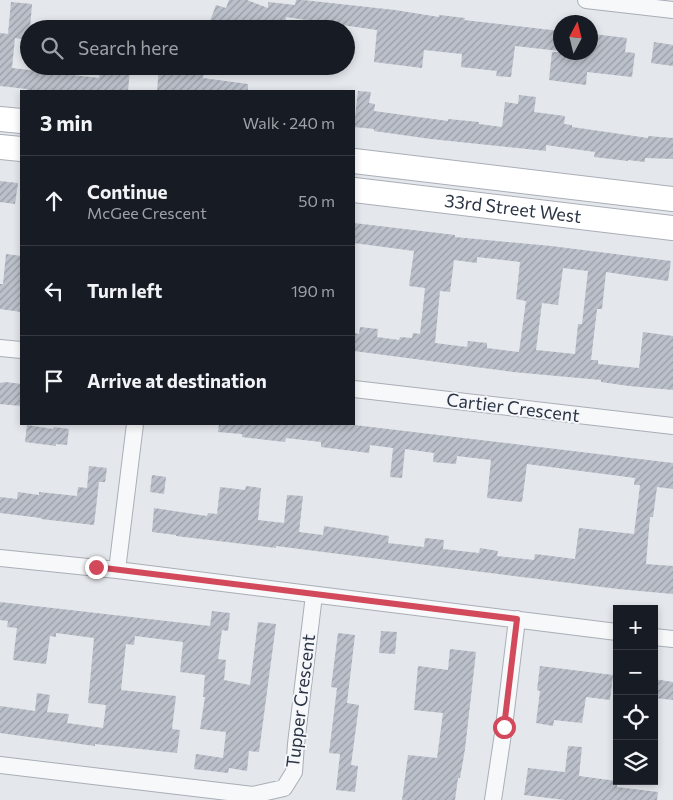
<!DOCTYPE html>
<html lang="en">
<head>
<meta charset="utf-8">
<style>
  :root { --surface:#171b24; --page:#20242c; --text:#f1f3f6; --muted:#9ea1a6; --line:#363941 }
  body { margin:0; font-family:Commissioner,sans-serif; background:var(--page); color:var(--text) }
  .controls { position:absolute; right:15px; bottom:15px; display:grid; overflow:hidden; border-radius:0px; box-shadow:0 2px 8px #0003 }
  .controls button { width:45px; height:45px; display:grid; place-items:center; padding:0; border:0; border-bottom:1px solid var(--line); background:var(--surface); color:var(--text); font:25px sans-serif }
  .compass { position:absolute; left:553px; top:15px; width:45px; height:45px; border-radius:50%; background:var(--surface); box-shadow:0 2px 8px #0003; rotate:7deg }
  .stop { position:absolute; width:15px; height:15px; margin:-11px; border:4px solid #d1495b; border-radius:50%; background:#fff }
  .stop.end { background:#d1495b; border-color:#fff; box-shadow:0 1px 5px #0008 }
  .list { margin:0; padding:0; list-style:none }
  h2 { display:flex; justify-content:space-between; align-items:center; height:65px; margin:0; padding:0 20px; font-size:21px }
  h2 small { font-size:16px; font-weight:400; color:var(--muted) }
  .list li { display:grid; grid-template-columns:32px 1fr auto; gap:15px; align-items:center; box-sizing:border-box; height:90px; padding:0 20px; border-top:1px solid var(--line) }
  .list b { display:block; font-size:19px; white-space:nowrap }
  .list p { margin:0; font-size:16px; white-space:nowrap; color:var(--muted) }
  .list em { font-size:16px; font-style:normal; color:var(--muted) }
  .icon { flex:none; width:28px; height:28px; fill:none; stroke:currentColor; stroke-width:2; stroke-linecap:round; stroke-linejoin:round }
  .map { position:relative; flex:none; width:673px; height:800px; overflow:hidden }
  .search { position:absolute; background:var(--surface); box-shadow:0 2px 8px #0003; left:20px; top:20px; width:335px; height:55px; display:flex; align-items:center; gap:12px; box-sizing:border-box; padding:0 18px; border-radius:28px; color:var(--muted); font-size:19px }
  .panel { position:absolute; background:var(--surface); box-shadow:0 2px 8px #0003; left:20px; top:90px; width:335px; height:335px; border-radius:0px }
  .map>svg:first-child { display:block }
</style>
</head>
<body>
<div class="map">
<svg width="673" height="800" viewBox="0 0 673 800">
  <defs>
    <pattern id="building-hatch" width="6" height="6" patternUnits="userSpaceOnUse" patternTransform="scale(1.25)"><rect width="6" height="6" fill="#bbc0ca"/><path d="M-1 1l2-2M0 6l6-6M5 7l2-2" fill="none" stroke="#989da6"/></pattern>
  </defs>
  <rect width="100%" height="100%" fill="#e4e7ec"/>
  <path fill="url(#building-hatch)" fill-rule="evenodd" d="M229,0H247L268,8V2L295,5L296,0H303L395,10L439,17V15L465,18L464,20L560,31V51L515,46L511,77L496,76L497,71L461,67L462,54L424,50L422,68L374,62L377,30L286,17L285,29H207L216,5L226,8Z
    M11,2L32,4L29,40L15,38L12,68L99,78L100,67L130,70L128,91H27V89L0,86V33L8,34Z
    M593,34L627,38L625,52L635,53L632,77L587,72L586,85L549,80L552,52H590V35Z
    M654,42L673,45V66L651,63Z
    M159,66H205L203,78L248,84V91H157Z
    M358,91L371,92L369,103L375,104L374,111L448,121V119L479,122V124L502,127L505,102L518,104L519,95L536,97L534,112L565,116L564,124L572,125V127L648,138V136L673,138V159L645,158V162L628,160V161L594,157L595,152L546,145V151L431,139L374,131V129L354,127Z
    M0,181L18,183L15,204L0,202Z
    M354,223L455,235V237L551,246L671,261L668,281L606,272L602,309H597L591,360H598V364L639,368L643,332L673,336V390L629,386L601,382V380L513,372L354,351V333L359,334L360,327L378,329L377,337L399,340L400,337L412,338L413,333L420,334L425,288L409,286L414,251L354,243ZM477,257L520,262L516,299L526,301L519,352L487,348V343L468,341L467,347L435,343L440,291L450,292L454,260L477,263ZM563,268L588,271L582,324H578L575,354L536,350L542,303L558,305Z
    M6,254L21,256V312L0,309V284H3Z
    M6,382L21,384V406L0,404V383Z
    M219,424H346L673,463V489L657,487L653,517H650L646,564L673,566V594L618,589L276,546V548L176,536V535L152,532L154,508L207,516L208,513L217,514L220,487L245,490L246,486L261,488L258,520L284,523L287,495L303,496L299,532L323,535L324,526L389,536L388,543L424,547L425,538L444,540L443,549L479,553L480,548L498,551L497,556L534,560L535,554L575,559L579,528L634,534L640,485H634L635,478L527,464L522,502L487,498L491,460L457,456L456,464L433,462L434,453L405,449L402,478L390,477L393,448L370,445L369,453L321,447V442L286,438L285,442L242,437V434L218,432Z
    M27,425L53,429L54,427L69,429L67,445L56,444V446L25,442Z
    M89,466L107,468L105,482H99L94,525L41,519V518L0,513V497L17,499L18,492L39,495V492L77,496L78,487L87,488Z
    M152,475L166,477L164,494L150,492Z
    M0,602L210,626L212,611L230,613L228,631L222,630L218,659L226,660L224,680L250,685L258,622L276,624L259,752L249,751L247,771L229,768L228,773L194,769L196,754L223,758L226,732L200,729L205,697H203L205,675L180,672L183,642L135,636L134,645L126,644L121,690L176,696L172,729L180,730L177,753L95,744V746L0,733V706L35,711L37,693L50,695L47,712L69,714L67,723L103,728L106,705L88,703L94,638L56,633V637L50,636L46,664L13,660L17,628L7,627L8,621L0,620Z
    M381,631L397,632L395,654L379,653Z
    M338,633L355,635L347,703L359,705L351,765L358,766L355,792L336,790L340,754L329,753L337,688L331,687Z
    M450,649L476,652L465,749L460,778H458L455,800H402L408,755L437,758L443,713L414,710L418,666L448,670Z
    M540,666L613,675L610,700L586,697L582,723L554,720L553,726L536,723L540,691L537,690Z
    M654,679L673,682V700L654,698Z
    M568,746L582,747L579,776L617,781V787L658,792L657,800H565L524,795L528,768L565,772Z"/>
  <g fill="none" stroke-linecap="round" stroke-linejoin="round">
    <defs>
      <path id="minor" d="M586,0L673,10
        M0,348L21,350
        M354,389L673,426
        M0,558L117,570L617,632
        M117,570L135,424
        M654,637L673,639
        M0,765L253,795L284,788L294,772L296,744L314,595
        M493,800L504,727L517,619"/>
      <g id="secondary">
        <path d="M0,119L21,121"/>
        <path d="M0,147L21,149"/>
        <path d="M354,161L673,199"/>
        <path id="s1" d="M354,190L673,228"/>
      </g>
    </defs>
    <use href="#minor" stroke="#a9aeb7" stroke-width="18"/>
    <use href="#secondary" stroke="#a9aeb7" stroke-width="26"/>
    <use href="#minor" stroke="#f7f8fa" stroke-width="16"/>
    <use href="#secondary" stroke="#fff" stroke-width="24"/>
  </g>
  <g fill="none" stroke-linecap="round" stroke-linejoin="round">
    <path stroke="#d1495b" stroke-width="6" d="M96,567L517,619L504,727"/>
  </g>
  <g text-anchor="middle" stroke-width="4" stroke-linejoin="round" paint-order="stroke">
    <g font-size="18" fill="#2b3445" stroke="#f4f6f9">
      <text dy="6" stroke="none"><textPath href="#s1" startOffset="160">33rd Street West</textPath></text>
      <text transform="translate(513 408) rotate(7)" y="6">Cartier Crescent</text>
      <text transform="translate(301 701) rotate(-83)" y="6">Tupper Crescent</text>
    </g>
  </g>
</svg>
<div class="controls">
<button>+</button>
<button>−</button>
<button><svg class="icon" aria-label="locate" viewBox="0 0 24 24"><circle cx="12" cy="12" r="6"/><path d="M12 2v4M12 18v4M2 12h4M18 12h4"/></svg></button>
<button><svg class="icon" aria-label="layers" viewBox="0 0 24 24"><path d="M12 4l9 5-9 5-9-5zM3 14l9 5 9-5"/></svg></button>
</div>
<svg class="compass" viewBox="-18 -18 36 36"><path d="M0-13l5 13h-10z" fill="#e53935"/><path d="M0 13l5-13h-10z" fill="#9ea1a6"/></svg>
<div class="stop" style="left:504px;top:727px"></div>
<div class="stop end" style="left:96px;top:567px"></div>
<div class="search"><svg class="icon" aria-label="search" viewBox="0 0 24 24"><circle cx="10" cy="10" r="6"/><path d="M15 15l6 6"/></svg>Search here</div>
<section class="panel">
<h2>3 min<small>Walk · 240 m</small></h2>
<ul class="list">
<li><svg class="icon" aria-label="ahead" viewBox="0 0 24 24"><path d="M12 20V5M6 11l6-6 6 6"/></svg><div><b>Continue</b><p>McGee Crescent</p></div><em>50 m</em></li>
<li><svg class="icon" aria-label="left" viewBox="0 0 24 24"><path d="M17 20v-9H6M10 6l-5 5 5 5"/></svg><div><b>Turn left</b></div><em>190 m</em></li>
<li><svg class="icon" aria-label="arrive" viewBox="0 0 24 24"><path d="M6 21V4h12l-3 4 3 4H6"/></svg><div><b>Arrive at destination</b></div></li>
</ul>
</section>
</div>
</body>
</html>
